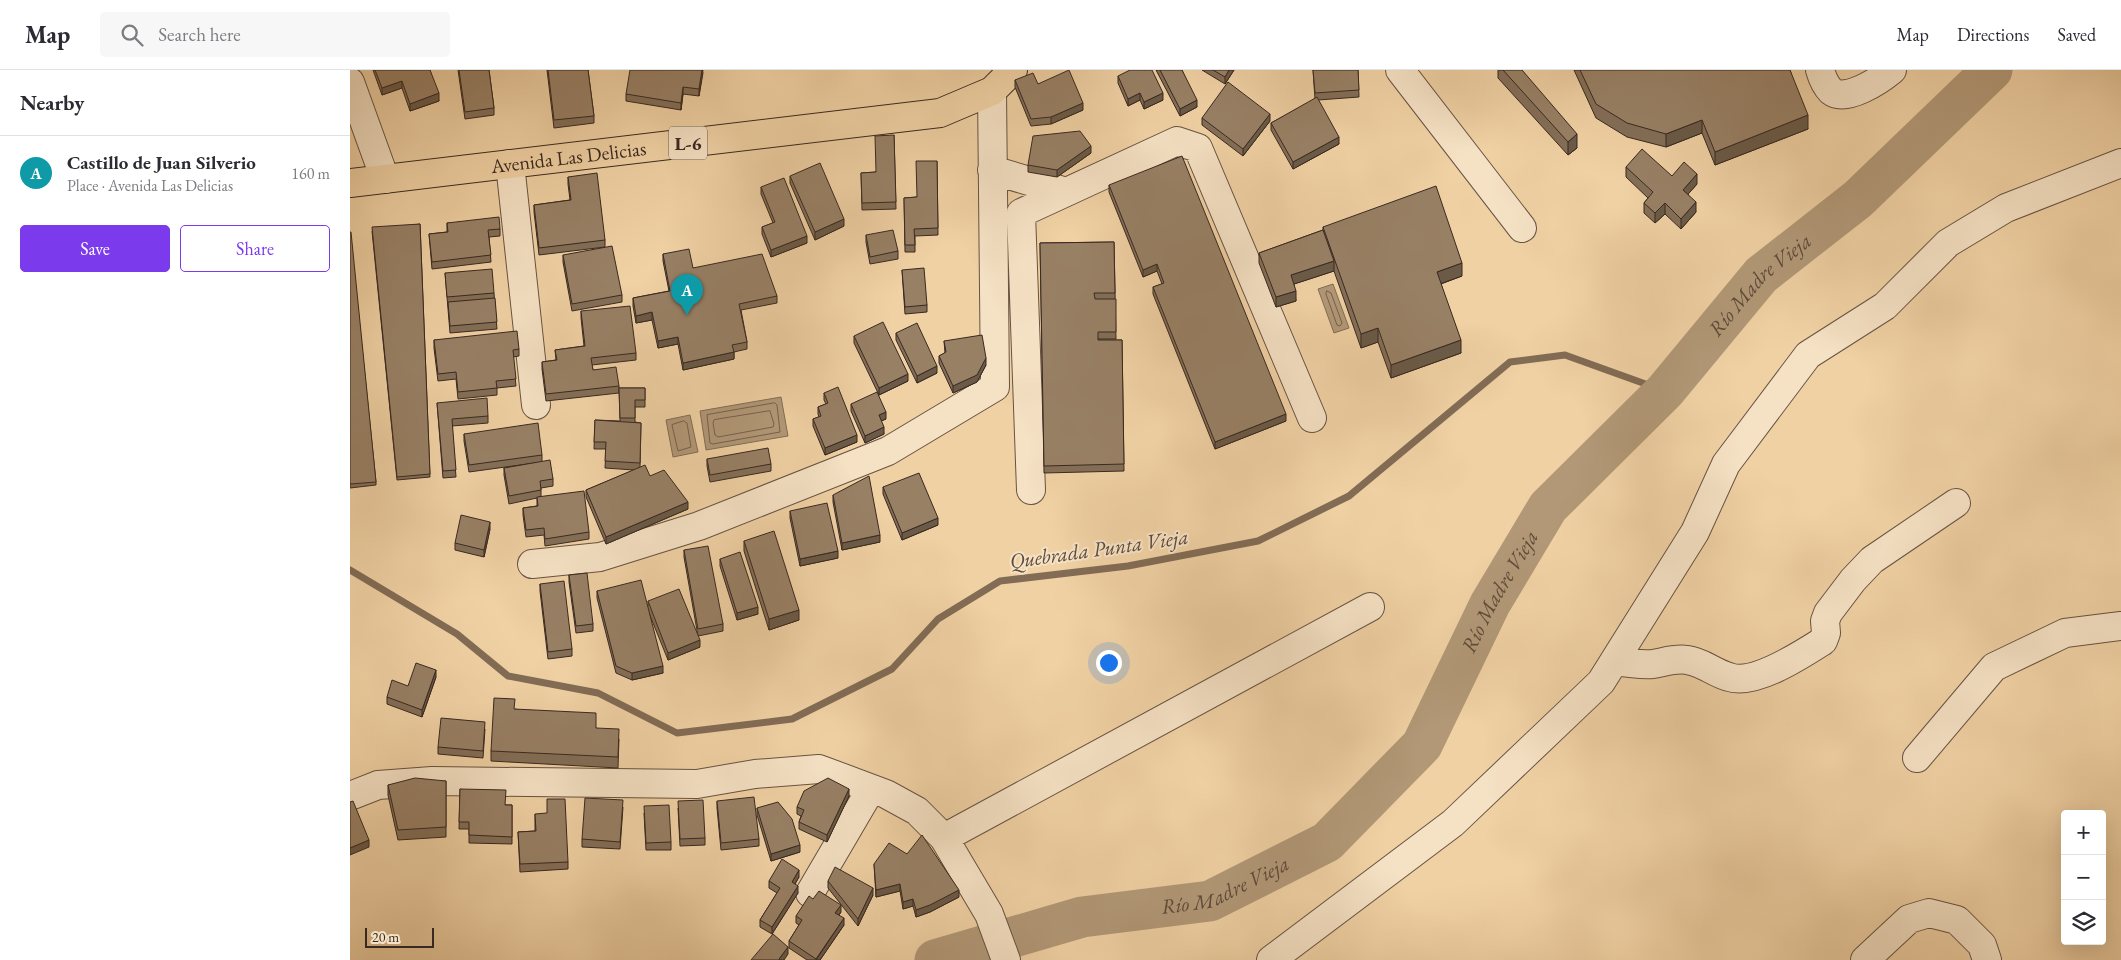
<!DOCTYPE html>
<html lang="en">
<head>
<meta charset="utf-8">
<style>
  :root { --surface:#fff; --page:#f7f7f7; --text:#2b2b33; --muted:#7c7c81; --line:#e1e1e2; --accent:#7c3aed }
  body { margin:0; font-family:"EB Garamond",serif; background:var(--page); color:var(--text) }
  .controls { position:absolute; right:15px; bottom:15px; display:grid; overflow:hidden; border-radius:5px; box-shadow:0 5px 20px #0002 }
  .controls button { width:45px; height:45px; display:grid; place-items:center; padding:0; border:0; border-bottom:1px solid var(--line); background:var(--surface); color:var(--text); font:25px sans-serif }
  .scale { position:absolute; left:15px; bottom:12px; width:69px; box-sizing:border-box; padding-left:5px; border:2px solid #392921; border-top:0; font-size:14px; line-height:18px; white-space:nowrap; color:#392921; -webkit-text-stroke:4px #f5e1c4; paint-order:stroke }
  .you { position:absolute; left:758px; top:592px; width:18px; height:18px; margin:-12px; border:4px solid #fff; border-radius:50%; background:#1a73e8; box-shadow:0 0 0 8px #1a73e833 }
  .badge { display:grid; place-items:center; width:32px; height:32px; border-radius:50%; background:var(--accent); color:#fff; font-size:16px; font-weight:700 }
  .pin { position:absolute; translate:-50% -41px; filter:drop-shadow(0 1px 2px #0008) }
  .pin::after { content:''; position:absolute; top:26px; width:18px; height:15px; background:inherit; clip-path:polygon(0 0,100% 0,50% 100%) }
  .list { margin:0; padding:0; list-style:none }
  h2 { display:flex; justify-content:space-between; align-items:center; height:65px; margin:0; padding:0 20px; font-size:21px }
  h2 small { font-size:16px; font-weight:400; color:var(--muted) }
  .list li { display:grid; grid-template-columns:32px 1fr auto; gap:15px; align-items:center; box-sizing:border-box; height:75px; padding:0 20px; border-top:1px solid var(--line) }
  .list b { display:block; font-size:19px; white-space:nowrap }
  .list p { margin:0; font-size:16px; white-space:nowrap; color:var(--muted) }
  .list em { font-size:16px; font-style:normal; color:var(--muted) }
  .actions { display:flex; gap:10px; padding:15px 20px }
  .actions a { flex:1; padding:11px 0; border:1px solid var(--accent); border-radius:5px; text-align:center; font-size:18px; color:var(--accent) }
  .actions .main { background:var(--accent); color:#fff }
  .icon { flex:none; width:28px; height:28px; fill:none; stroke:currentColor; stroke-width:2; stroke-linecap:round; stroke-linejoin:round }
  .map { position:relative; flex:none; width:1771px; height:890px; overflow:hidden }
  header { display:flex; align-items:center; gap:30px; box-sizing:border-box; height:70px; padding:0 25px; background:var(--surface); border-bottom:1px solid var(--line) }
  header strong { font-size:24px }
  nav { display:flex; gap:28px; margin-inline-start:auto; font-size:18px }
  .search { width:350px; height:45px; background:var(--page); display:flex; align-items:center; gap:12px; box-sizing:border-box; padding:0 18px; border-radius:5px; color:var(--muted); font-size:19px }
  main { display:flex }
  aside { flex:1; background:var(--surface) }
  .map>svg:first-child { display:block }
</style>
</head>
<body>
<header>
<strong>Map</strong>
<div class="search"><svg class="icon" aria-label="search" viewBox="0 0 24 24"><circle cx="10" cy="10" r="6"/><path d="M15 15l6 6"/></svg>Search here</div>
<nav><a>Map</a><a>Directions</a><a>Saved</a></nav>
</header>
<main>
<aside>
<h2>Nearby<small></small></h2>
<ul class="list">
<li><span class="badge" style="background:#0f9aa8">A</span><div><b>Castillo de Juan Silverio</b><p>Place · Avenida Las Delicias</p></div><em>160 m</em></li>
</ul>
<div class="actions"><a class="main">Save</a><a>Share</a></div>
</aside>
<div class="map">
<svg width="1771" height="890" viewBox="0 0 1771 890">
  <rect width="100%" height="100%" fill="#f0d1a4"/>
  <filter id="stains"><feTurbulence type="fractalNoise" baseFrequency=".004" numOctaves="4"/><feColorMatrix values="0 0 0 0 .2 0 0 0 0 .09 0 0 0 0 .02 0 0 0 .5 -.17"/></filter>
  <radialGradient id="worn" r=".72"><stop offset=".6" stop-color="#630" stop-opacity="0"/><stop offset="1" stop-color="#630" stop-opacity=".3"/></radialGradient>
  <path fill="#b29877" stroke="#826c55" d="M983,214L999,258L984,263L968,219Z
    M431,327L438,366L356,380L350,341Z
    M340,345L348,382L323,387L316,350Z"/>
  <g fill="none" stroke-linecap="round" stroke-linejoin="round">
    <path stroke="#76604c" stroke-width="1" d="M977,221L981,223L992,253L990,256L987,255L976,224Z
      M425,333L427,335L430,362L363,374L360,373L357,345Z
      M420,341L424,354L423,357L368,367L365,365L363,353L364,350Z
      M334,351L337,353L341,377L328,381L322,355Z"/>
    <path stroke="#826c55" stroke-width="7" d="M0,500L107,564L158,606L248,623L327,663L442,649L542,599L588,549L650,511L778,496L908,471L999,426L1160,292L1215,285L1315,321"/>
    <path stroke="#b29877" stroke-width="41" id="s1" d="M585,890L732,847L860,831L977,772L1072,675L1140,534L1198,437L1315,321L1411,205L1508,129L1642,0"/>
    <defs>
      <path id="minor" d="M1050,0L1172,158
        M1470,0C1472,7 1476,16 1481,21C1496,33 1530,10 1542,0
        M0,12L35,109
        M160,94L186,335
        M642,100L716,122
        M681,420L671,143L827,71L848,78L962,348
        M182,494L250,487L349,456L538,381L645,317L642,21
        M1265,591C1277,593 1290,595 1303,594C1315,592 1325,588 1337,590C1353,592 1364,603 1379,607C1404,616 1451,585 1473,571L1476,563L1475,551L1478,543L1503,510L1522,490L1606,433
        M1567,688L1644,597L1715,563L1771,556
        M0,726L28,715L82,711L347,714L405,704L469,699L536,724L567,741L594,768L639,844L656,890
        M594,768L1020,537
        M460,823L521,719
        M921,890L1103,753L1251,612L1345,462L1376,394L1458,285L1535,236L1598,173L1656,138L1771,93
        M1515,890L1559,849L1579,843L1607,850L1632,875L1637,890"/>
      <g id="major">
        <path id="s2" d="M0,113L590,43L642,21L663,0"/>
      </g>
    </defs>
    <use href="#minor" stroke="#675342" stroke-width="30"/>
    <use href="#major" stroke="#392921" stroke-width="30"/>
    <use href="#minor" stroke="#f5e1c4" stroke-width="28"/>
    <use href="#major" stroke="#f0d1a4" stroke-width="28"/>
  </g>
  <path fill="#836e57" stroke="#392921" d="M23,0H80L89,31L60,41L52,18L32,25Z
    M108,0H139L144,38V45L115,49Z
    M197,0H238L244,46V53L204,58Z
    M353,0L349,26L333,24L331,40L276,31V24Z
    M806,0H832L847,37L830,46Z
    M852,0H884L875,14Z
    M963,0H1008L1009,27L968,30L989,74L943,99L921,60V53L965,29Z
    M1148,0H1172L1227,78L1218,85L1148,8Z
    M1224,0H1440L1458,59L1365,95L1352,63L1316,77L1277,67L1246,48Z
    M768,6L813,30L794,39L790,30L778,36L768,13Z
    M665,10L688,14L733,40L701,54L681,56L665,17Z
    M852,48L920,51L893,86L852,55Z
    M544,65L546,139L512,140L511,103L526,102Z
    M741,83L707,107L678,102V95Z
    M587,91L588,165L565,166V182H555L554,128L567,127Z
    M1276,97L1322,106L1347,114L1338,124L1346,142L1331,159L1315,144L1305,153L1294,143V133L1298,128L1276,107Z
    M440,106L494,156L465,170L440,113Z
    M218,107L255,170V177L189,185L184,142V135L220,130L218,114Z
    M759,115L936,351L865,379L803,224V217L812,214L807,201L793,207L759,122Z
    M411,117L457,173L421,187L412,164V157L423,153L411,124Z
    M97,153L150,159V166L139,167L141,192L82,199L79,164L97,162Z
    M70,154L80,407L47,410L22,161Z
    M973,157L1112,206L1091,214L1111,283L1041,308L1028,272L1011,278L984,201L944,214L946,231L926,237L909,193V183L973,160Z
    M0,162L26,412V415L0,418Z
    M516,165L548,181V189L520,194L516,172Z
    M764,172L766,269H748V270H772L774,401L694,403L690,173Z
    M313,184L343,198L427,226V233L391,240L397,272V279L384,282V289L333,300L328,274L308,278L302,250L286,253L283,236V228L319,221L313,191Z
    M213,185L272,225V232L222,241L213,192Z
    M552,200L577,235V242L555,244Z
    M95,203L144,223L147,259L100,263Z
    M231,241L286,283V290L242,295L243,300L269,316V323L196,331L192,299V292L206,290L205,280L234,276L231,248Z
    M546,263L587,303L567,313L546,270Z
    M504,266L558,311L529,325L504,273Z
    M84,270L169,279V286L163,287L166,316L147,318V325L108,329L106,309L88,311L84,278Z
    M594,271L636,295L627,312L603,323L589,293V286L595,283Z
    M269,318H295V337H285V352L291,353L290,398L338,439L256,474L236,427V420L284,400L255,398L256,379H244L245,350L270,351Z
    M474,323L507,372L475,385L463,356V349L469,347L468,344V337L476,334L474,330Z
    M87,333L138,346V353L102,356L106,407L93,408Z
    M501,334L536,349L531,351L534,364L515,373L501,341Z
    M114,364L192,385V391L203,409V416L191,418V427L239,462V469L195,476L194,465L176,467L173,445V438L187,436V428L159,434L154,405V398L185,393L119,402L114,371Z
    M357,389L421,394V401L360,412L357,396Z
    M533,417L588,455L552,470L533,424Z
    M483,425L530,472L492,480L483,432Z
    M440,441L488,488L450,496L440,448Z
    M140,459L134,487L105,480V473Z
    M394,471L449,550L419,560L394,481Z
    M334,480L373,554V561L348,566L334,487Z
    M370,489L408,544L387,550L370,496Z
    M219,505L243,554V561L226,563L219,512Z
    M190,514L222,579V586L198,589L190,521Z
    M247,521L298,536V531L350,577L318,590L299,543L313,603L282,610L266,603L247,528Z
    M86,607L72,647L37,634V627Z
    M165,639L246,658L269,669L268,698L141,691V681Z
    M135,659L133,688L88,684V677Z
    M96,711V767L48,770L38,725V715Z
    M110,719L156,735H162V774L119,773V759H109Z
    M499,726L477,772L449,759V752L451,746L447,744V737Z
    M367,731L409,769V776L371,780L367,738Z
    M273,737L270,779L232,777V769Z
    M328,738L355,768V775L330,776Z
    M407,738L450,782L421,791L407,745Z
    M294,743L321,772V780H296Z
    M185,744L218,792V799L170,802L168,762L185,761Z
    M524,794L609,827L580,842L566,847L563,836L553,839L550,821L526,827Z
    M449,807L445,814L448,823L422,864L410,857V850L427,823L419,818V811Z
    M478,811L523,825L508,856L478,818Z
    M463,829L491,842L489,845L494,855L470,890H457L439,878V871L449,855L446,853V846Z"/>
  <path fill="#6a5a47" stroke="#392921" d="M352,0L353,3L349,26V19Z
    M879,0H884L875,14V7Z
    M52,11V18L32,25V18Z
    M333,17V24L331,40V33Z
    M89,23V31L60,41V34Z
    M790,23V30L778,36V29Z
    M813,23V30L794,39V32Z
    M847,30V37L830,46V39Z
    M733,33V40L701,54V47Z
    M920,44V51L893,86V79Z
    M1458,45V59L1365,95V82Z
    M1352,50V63L1316,77V64Z
    M1227,64V78L1218,85V72Z
    M989,67V74L943,99V92Z
    M741,76V83L707,107V100Z
    M1347,104V114L1333,130V120Z
    M1346,132V142L1331,159V149Z
    M1315,133V144L1305,153V143Z
    M494,149V156L465,170V162Z
    M457,166V173L421,187V180Z
    M984,191V201L941,215V205Z
    M1112,193V206L1087,215V202Z
    M807,194V201L793,207V200Z
    M946,221V231L926,237V227Z
    M302,242V250L286,253V246Z
    M1028,258V272L1011,278V264Z
    M328,267V274L308,278V271Z
    M1111,270V283L1041,308V295Z
    M384,282V289L333,300V293Z
    M636,288V295L627,312L603,323V316Z
    M587,296V303L567,313V306Z
    M558,304V311L529,325V318Z
    M536,342V349L529,352V345Z
    M936,344V351L865,379V372Z
    M534,357V364L515,373V366Z
    M507,365V372L475,385V378Z
    M338,432V439L256,474V467Z
    M588,448V455L552,470V463Z
    M140,452V459L134,487V480Z
    M530,465V472L492,480V473Z
    M488,481V488L450,496V489Z
    M408,537V544L387,550V543Z
    M449,540V550L419,560V549Z
    M350,570V577L318,590V583Z
    M313,596V603L282,610V603Z
    M86,600V607L72,647V640Z
    M499,719V726L477,772V765Z
    M19,770V777L0,785V778Z
    M450,775V782L421,791V784Z
    M449,800V807L442,819V812Z
    M550,814V821L526,827V820Z
    M448,816V823L422,864V857Z
    M523,818V825L508,856V849Z
    M609,820V827L580,842L566,847V840Z
    M563,829V836L553,839V832Z
    M491,835V842L485,850V843Z
    M494,848V855L470,890H466Z
    M438,877V884L434,890H429V889Z"/>
  <path fill="#988065" stroke="#392921" d="M25,0H80L89,23L60,34L52,11L32,18Z
    M109,0H139L144,38L115,42Z
    M198,0H238L244,46L204,50Z
    M280,0H352L349,19L333,17L331,33L276,24Z
    M719,0L733,33L701,47L681,49L665,10L683,3L688,14Z
    M780,0H802L813,23L794,32L790,23L778,29L768,6Z
    M810,0H832L847,30L830,39Z
    M863,0H879L875,7Z
    M963,0H1008L1009,20L965,23Z
    M1153,0H1172L1227,64L1218,72Z
    M1230,0H1440L1458,45L1365,82L1352,50L1316,64L1277,53L1246,34Z
    M878,12L920,44L893,79L852,48Z
    M967,27L989,67L943,92L921,53Z
    M730,61L741,76L707,100L678,95L683,66Z
    M544,65L546,132L512,133L511,103L526,102L525,66Z
    M1292,79L1322,106L1334,92L1347,104L1333,120L1346,132L1331,149L1315,133L1305,143L1294,133L1303,122L1276,97Z
    M832,86L936,344L865,372L803,217L814,213L807,194L793,200L759,115Z
    M566,91H587L588,158L564,159L565,175H555L554,128L567,127Z
    M470,93L494,149L465,162L440,106Z
    M247,103L255,170L189,178L184,135L221,130L218,107Z
    M434,108L457,166L421,180L412,157L425,152L411,117Z
    M1086,116L1112,193L1087,202L1111,270L1041,295L1028,258L1011,264L973,157Z
    M149,147L150,159L138,160L141,185L82,192L79,164L98,162L97,153Z
    M70,154L80,404L47,407L22,157Z
    M543,160L548,181L520,187L516,165Z
    M973,160L984,191L941,205L946,221L926,227L909,183Z
    M0,162H1L26,412L0,414Z
    M764,172L765,223H744L745,229H766V262H748V270H772L774,394L694,396L690,173Z
    M262,176L272,225L222,234L213,185Z
    M339,179L343,198L412,184L427,226L389,234L397,272L382,275L384,282L333,293L328,267L308,271L302,242L286,246L283,228L320,221L313,184Z
    M574,198L577,235L555,237L552,200Z
    M142,199L144,223L97,227L95,203Z
    M145,228L147,252L100,256L98,232Z
    M280,236L286,283L241,288L243,300L266,297L269,316L196,324L192,292L207,290L205,280L235,276L231,241Z
    M533,252L558,304L529,318L504,266Z
    M567,253L587,296L567,306L546,263Z
    M167,261L169,279L163,280L166,309L146,311L147,318L108,322L106,302L88,304L84,270Z
    M632,265L636,288L627,305L603,316L589,286L596,282L594,271Z
    M488,317L507,365L475,378L463,349L471,346L468,337L478,333L474,323Z
    M269,318H295V330H285V348H270Z
    M527,322L536,342L529,345L534,357L515,366L501,334Z
    M137,328L138,346L102,349L106,400L93,401L87,333Z
    M245,350L291,353L290,393L255,391L256,372H244Z
    M188,353L192,385L119,395L114,364Z
    M418,378L421,394L360,405L357,389Z
    M200,390L203,409L190,411L191,420L159,426L154,398Z
    M295,395L300,406L314,400L338,432L256,467L236,420Z
    M569,403L588,448L552,463L533,417Z
    M519,406L530,465L492,473L483,425Z
    M234,421L239,462L195,469L194,458L176,460L173,438L188,436L187,427Z
    M477,433L488,481L450,489L440,441Z
    M111,445L140,452L134,480L105,473Z
    M424,461L449,540L419,549L394,471Z
    M358,476L373,554L348,559L334,480Z
    M390,482L408,537L387,543L370,489Z
    M237,503L243,554L226,556L219,505Z
    M291,510L313,596L282,603L266,596L247,521Z
    M214,511L222,579L198,582L190,514Z
    M329,519L350,570L318,583L298,531Z
    M66,593L86,600L72,640L37,627L42,610L58,616Z
    M144,628L165,629L164,639L246,643V658L269,659L268,687L141,681Z
    M91,648L135,652L133,681L88,677Z
    M65,708L96,711V757L48,760L38,715Z
    M478,708L499,719L477,765L449,752L454,740L447,737L454,721Z
    M110,719L156,720L155,735H162V767L119,765V752H109Z
    M404,727L409,769L371,773L367,731Z
    M235,728L273,730L270,772L232,769Z
    M197,729H215L218,792L170,794L168,762L186,761L185,744L197,743Z
    M353,730L355,768L330,769L328,731Z
    M3,731L19,770L0,778V732Z
    M428,732L442,749L450,775L421,784L407,738Z
    M319,735L321,772L296,773L294,736Z
    M572,765L609,820L580,835L566,840L563,829L553,832L550,814L526,820L524,794L539,773L557,784Z
    M432,789L449,800L442,812L448,816L422,857L410,850L430,818L419,811Z
    M485,797L523,818L508,849L478,811Z
    M469,821L491,835L485,843L494,848L466,889L439,871L452,850L446,846L459,826L463,829Z
    M423,864L438,877L429,889L430,890H401Z"/>
  <g text-anchor="middle" stroke-width="4" stroke-linejoin="round" paint-order="stroke">
    <rect fill="#f5e1c4" stroke="#716052" stroke-width="1" x="319" y="56.5" width="38" height="33" rx="4"/>
    <g font-size="19" font-weight="bold" fill="#392921">
      <text x="338" y="80">L-6</text>
    </g>
    <g font-size="20" fill="#392921" stroke="#f5e1c4">
      <text dy="7" stroke="none"><textPath href="#s2" startOffset="220">Avenida Las Delicias</textPath></text>
    </g>
    <g font-size="21" font-style="italic" fill="#5d4a3b" stroke="#f5e1c4">
      <text dy="7" stroke="none"><textPath href="#s1" startOffset="1126">Río Madre Vieja</textPath></text>
      <text transform="translate(749 479) rotate(-8)" y="7">Quebrada Punta Vieja</text>
      <text dy="7" stroke="none"><textPath href="#s1" startOffset="721">Río Madre Vieja</textPath></text>
      <text dy="7" stroke="none"><textPath href="#s1" startOffset="301">Río Madre Vieja</textPath></text>
    </g>
  </g>
  <rect width="100%" height="100%" filter="url(#stains)"/>
  <rect width="100%" height="100%" fill="url(#worn)"/>
</svg>
<div class="controls">
<button>+</button>
<button>−</button>
<button><svg class="icon" aria-label="layers" viewBox="0 0 24 24"><path d="M12 4l9 5-9 5-9-5zM3 14l9 5 9-5"/></svg></button>
</div>
<div class="scale">20 m</div>
<div class="you"></div>
<div class="pin badge" style="left:337px;top:245px;background:#0f9aa8">A</div>
</div>
</main>
</body>
</html>
